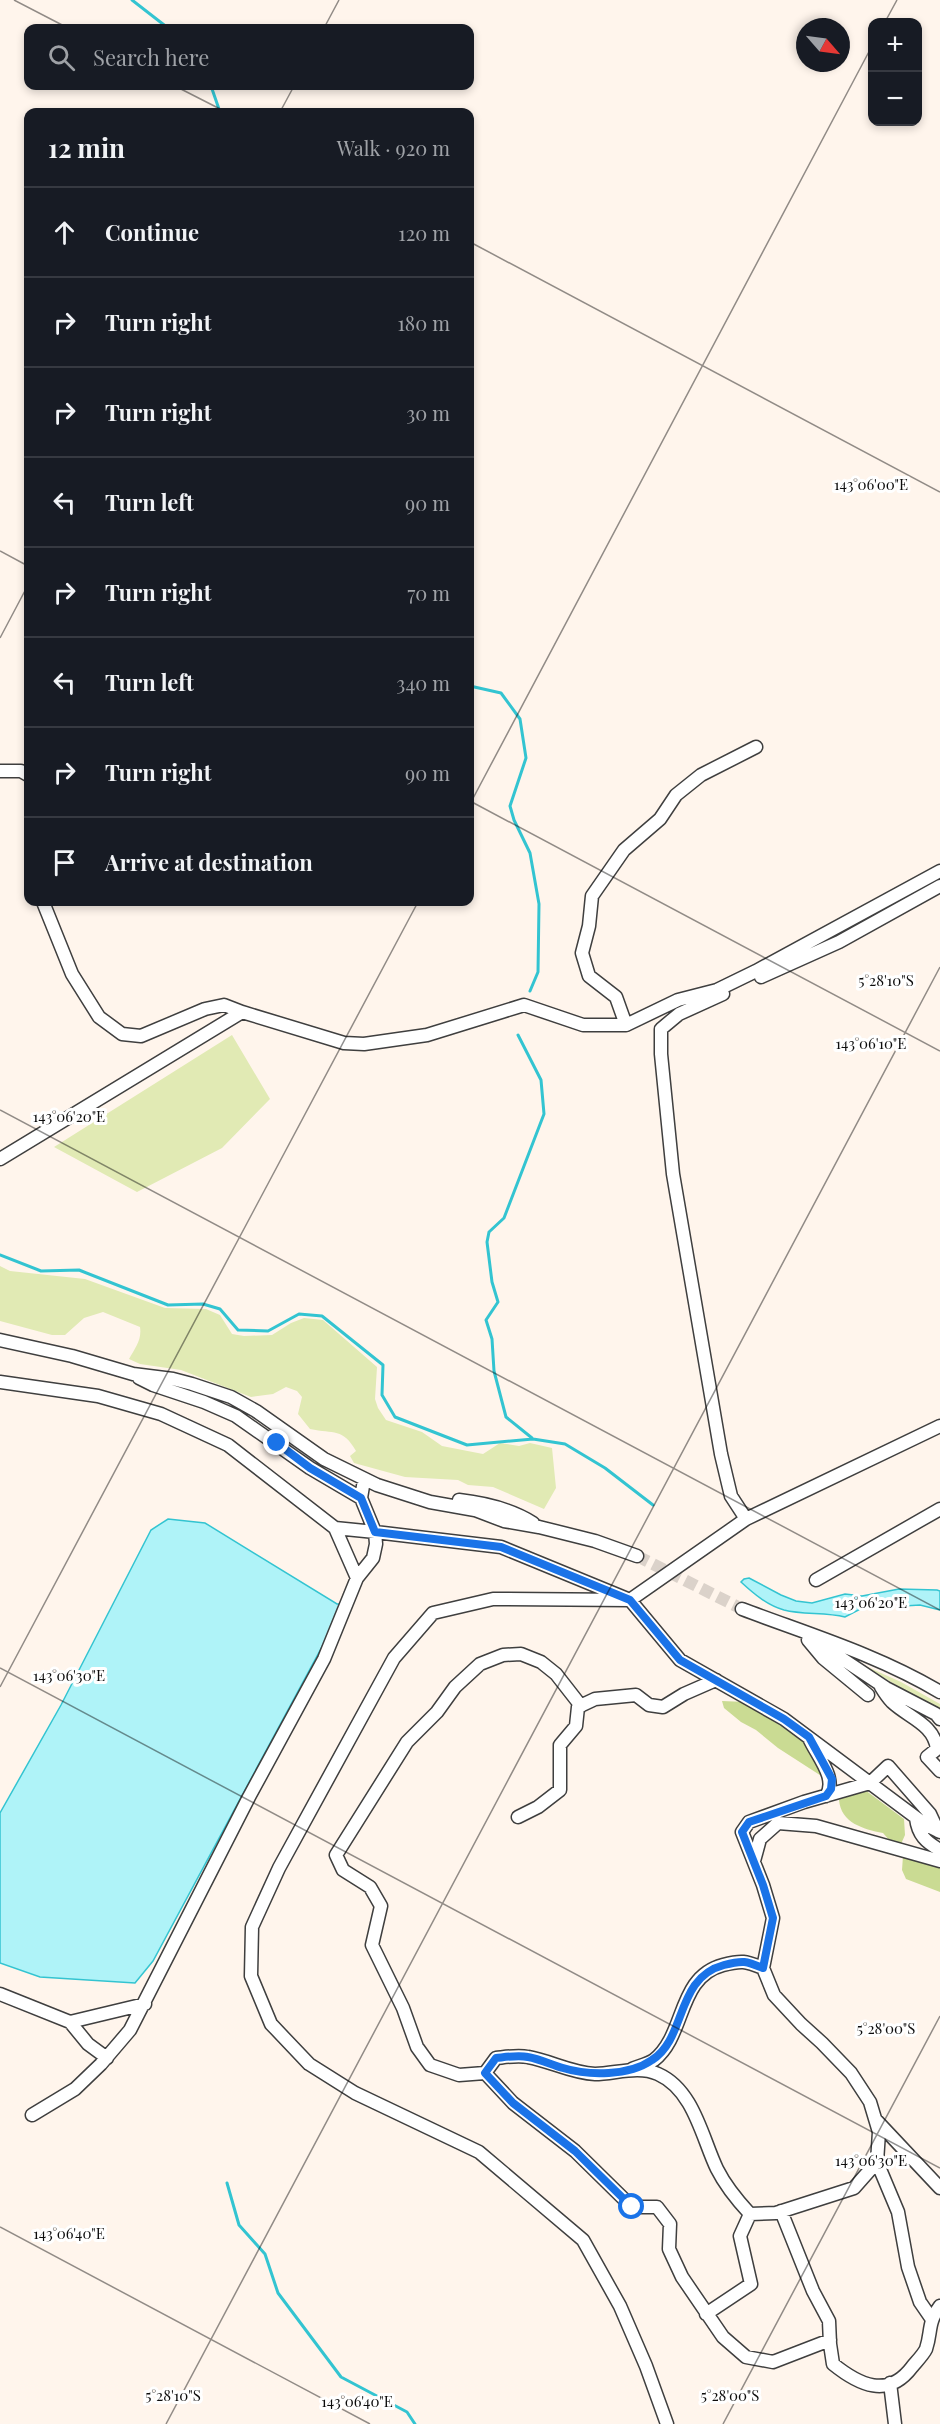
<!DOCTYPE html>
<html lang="en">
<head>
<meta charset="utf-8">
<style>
  :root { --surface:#171b24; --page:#20242c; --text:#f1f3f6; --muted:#9ea1a6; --line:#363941 }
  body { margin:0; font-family:"Playfair Display",serif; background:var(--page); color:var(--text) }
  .controls { position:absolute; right:18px; top:18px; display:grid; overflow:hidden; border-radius:12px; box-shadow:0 3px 9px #0003 }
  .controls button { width:54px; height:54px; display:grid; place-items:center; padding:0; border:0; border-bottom:2px solid var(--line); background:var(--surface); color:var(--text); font:30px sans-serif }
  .compass { position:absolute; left:796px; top:18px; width:54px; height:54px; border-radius:50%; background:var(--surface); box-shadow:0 3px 9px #0003; rotate:118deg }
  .stop { position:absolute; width:18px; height:18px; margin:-14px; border:4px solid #1a73e8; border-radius:50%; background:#fff }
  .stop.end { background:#1a73e8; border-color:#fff; box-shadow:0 2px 6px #0008 }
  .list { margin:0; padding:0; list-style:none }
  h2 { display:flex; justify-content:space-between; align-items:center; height:78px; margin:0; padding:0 24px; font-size:26px }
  h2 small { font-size:20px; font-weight:400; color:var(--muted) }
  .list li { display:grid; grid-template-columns:39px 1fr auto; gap:18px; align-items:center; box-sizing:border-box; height:90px; padding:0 24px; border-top:2px solid var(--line) }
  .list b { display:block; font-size:22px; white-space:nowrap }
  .list em { font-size:20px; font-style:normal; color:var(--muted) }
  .icon { flex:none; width:33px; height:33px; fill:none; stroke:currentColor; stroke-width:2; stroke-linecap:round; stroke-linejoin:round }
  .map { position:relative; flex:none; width:940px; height:2424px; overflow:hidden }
  .search { position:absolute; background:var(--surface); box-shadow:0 3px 9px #0003; left:24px; top:24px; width:450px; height:66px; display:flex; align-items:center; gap:15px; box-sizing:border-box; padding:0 21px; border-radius:12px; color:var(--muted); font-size:22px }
  .panel { position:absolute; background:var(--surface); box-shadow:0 3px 9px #0003; left:24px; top:108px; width:450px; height:798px; border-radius:12px }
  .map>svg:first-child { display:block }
</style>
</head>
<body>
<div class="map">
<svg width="940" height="2424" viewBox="0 0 940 2424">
  <rect width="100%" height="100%" fill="#fff5ec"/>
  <path fill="#e1eab4" d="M232,1035L270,1099L222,1148L137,1192L54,1147Z
    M0,1266L10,1271L85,1279L165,1308L206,1309L220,1315L232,1334L244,1336L272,1335L291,1323L304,1318L323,1320L377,1367L375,1399L378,1408L386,1420L422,1432L442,1446L483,1454L500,1443L519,1446L530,1443L552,1448L556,1488L544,1509L493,1487L468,1485L458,1480L405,1477L354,1463L350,1456L356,1451C343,1428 334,1434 310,1429L298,1414L302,1397L297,1391L286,1387L273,1394L251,1397L181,1370L140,1364L129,1359C135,1348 142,1340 140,1327L103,1312L84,1318L65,1335H52L0,1321Z
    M861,1664L901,1682L940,1704V1711L871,1670L869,1673L862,1668Z"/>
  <path fill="#cadb93" d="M722,1701L745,1702L804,1737L826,1779L778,1748L756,1730L741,1722L724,1708Z
    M865,1790L904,1819L905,1835L901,1844L890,1841L883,1833C863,1829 841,1823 839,1800L845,1794Z
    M903,1856L940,1866V1892L906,1879L902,1870Z"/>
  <path fill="#aff3f8" stroke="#33c4d1" stroke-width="1.5" d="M168,1519L205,1523L337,1604H345L153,1961L135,1983L40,1977L0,1963V1813L61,1705L151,1530Z
    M749,1578L781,1595L796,1601L812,1603L845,1594L862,1596L899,1589L937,1590L940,1591V1610L920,1605L904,1606L891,1599L870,1604L845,1617C825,1612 803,1615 784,1610C767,1605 754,1594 741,1582L744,1579Z"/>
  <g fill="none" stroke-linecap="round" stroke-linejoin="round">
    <path stroke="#33c4d1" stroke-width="3" d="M132,0L168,28
      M211,86L220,112
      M470,686L501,693L520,719L526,758L510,806L514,820L530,853L539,904L538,972L530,991
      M518,1035L541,1080L544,1114L504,1218L489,1232L487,1242L492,1282L498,1302L486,1320L492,1339L494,1371L506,1417L532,1438
      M0,1255L41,1271L79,1270L168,1305L203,1304L220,1309L238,1330L268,1331L299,1314L322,1316L383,1365L382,1395L395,1417L467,1445L533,1439L565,1444L605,1468L653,1505
      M227,2183L239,2225L265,2254L278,2293L341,2377L407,2412L415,2424"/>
    <path stroke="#dbd2ca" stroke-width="12" stroke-dasharray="12 6" stroke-linecap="butt" d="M637,1556L742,1609"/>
    <defs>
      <path id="minor" d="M0,771H21L28,775
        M43,902L72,974L99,1017L122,1034L141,1036L205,1009L224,1005L242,1012
        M761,977L839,942L940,886
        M723,994L679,1014L661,1029V1054L673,1174L721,1454L731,1496L746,1519
        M626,1025L616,997L589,976L582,953L589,926L592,896L624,850L660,819L676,795L701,775L756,747
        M0,1159L242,1012L344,1043L364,1044L427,1035L524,1005L583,1025H626L678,1000L717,990L756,971L940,871
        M0,1340L72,1356L133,1374L173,1379L192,1384L231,1397L256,1411L324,1459L377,1485L430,1502L475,1510L504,1521L539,1527L595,1541L637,1556
        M139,1378L153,1385L204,1402L236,1416L310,1468L361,1498
        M0,1382L98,1396L161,1414L228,1445L335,1528L357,1578
        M364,1480L361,1498L375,1532L501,1547L630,1600L680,1660L784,1719L926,1825L940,1832
        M459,1500C485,1503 511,1509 533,1523
        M816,1580L940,1509
        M742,1609C808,1634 878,1655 940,1692
        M808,1640L823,1658L868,1695
        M820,1644L886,1688L936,1714L940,1719
        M881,1687C884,1692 888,1698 892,1702C909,1718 934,1724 937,1749L927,1757L940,1771
        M581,1706L556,1674L541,1662L521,1654L503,1655L480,1664L455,1687L437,1712L407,1742L336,1855L343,1870L370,1887L381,1906L372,1945L403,2008L417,2047L430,2065L459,2075L485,2073L496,2058C506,2057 518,2055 528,2057C551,2061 571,2073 595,2074C615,2074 638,2065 658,2074C694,2090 702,2138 717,2169C726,2187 737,2200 750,2214L776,2213L854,2188L877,2162L879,2132L870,2102L851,2073L822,2043L801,2024L774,1995L763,1968L773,1918L763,1885L742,1832L749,1822L804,1802L870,1783L888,1766L930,1814L938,1831
        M809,1738C817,1756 838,1779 826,1796
        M518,1817L538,1807L560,1790V1745L576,1726L578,1707L595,1699L636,1695L649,1705L663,1707L684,1694L716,1680
        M916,1818C918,1835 926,1842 940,1850
        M754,1861L760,1839L778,1823L816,1826L940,1861
        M0,1994L70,2022L145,2004
        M70,2022L88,2044L107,2058
        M632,2069C639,2066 648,2064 654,2060C686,2035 677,1977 723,1965C742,1960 745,1961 763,1968
        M485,2073L513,2103L575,2151L632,2207H657L670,2224L669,2249L682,2277L723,2337L746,2357L773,2362L830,2340
        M32,2115L75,2089L101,2064L130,2030L249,1797L324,1659L357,1578L373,1558L376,1544L375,1532L335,1528
        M876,2120L940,2188
        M877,2162L898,2212L908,2267L920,2302L931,2318
        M781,2211L813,2291L829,2321L830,2344L833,2364C859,2385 888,2399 912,2367C916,2362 923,2355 926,2349C932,2331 927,2324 940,2306
        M706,2314L751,2284L740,2236L750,2214
        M890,2383L895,2424
        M667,2424L646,2366L620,2306L583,2240L479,2152L355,2093L309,2064L271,2024L251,1976L252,1927L279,1868L394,1658L433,1613L493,1599L630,1600L746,1519L940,1426"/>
    </defs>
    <use href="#minor" stroke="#3f3f3f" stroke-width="15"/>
    <use href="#minor" stroke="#fff" stroke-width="12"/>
  </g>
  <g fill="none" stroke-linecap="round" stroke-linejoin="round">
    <path stroke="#1a73e8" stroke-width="8" d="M277,1443L310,1468L361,1498L375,1532L501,1547L630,1600L680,1660L784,1719L809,1737L832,1779L831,1789L826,1796L749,1822L742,1832L763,1885L773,1918L763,1968C746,1961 743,1960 724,1965C675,1978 687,2038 652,2060C629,2076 589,2076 563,2068C552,2065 540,2059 528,2057C518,2055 506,2057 496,2058L485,2073L513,2103L575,2151L632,2207"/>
  </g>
  <path fill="none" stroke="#0c0c0c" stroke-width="1.5" stroke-opacity="0.45" d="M14,0L68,28M885,22L897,0M324,28L339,0M175,86L226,112M280,112L294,86M470,242L940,492M0,551L28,566M0,638L28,585M470,801L940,1051M470,804L872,46M0,1110L940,1610M0,1668L940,2168M0,1687L418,902M0,2227L370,2424M166,2424L940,967M723,2424L940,2016"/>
  <g font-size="15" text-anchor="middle" fill="#0c0c0c" stroke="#fff" stroke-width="6" stroke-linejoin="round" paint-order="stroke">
    <text x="871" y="490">143°06'00"E</text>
    <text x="886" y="986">5°28'10"S</text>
    <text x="871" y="1049">143°06'10"E</text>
    <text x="69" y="1122">143°06'20"E</text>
    <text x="871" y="1608">143°06'20"E</text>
    <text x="69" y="1681">143°06'30"E</text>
    <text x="886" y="2034">5°28'00"S</text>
    <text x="871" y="2166">143°06'30"E</text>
    <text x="69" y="2239">143°06'40"E</text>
    <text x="173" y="2401">5°28'10"S</text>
    <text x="730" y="2401">5°28'00"S</text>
    <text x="357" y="2407">143°06'40"E</text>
  </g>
</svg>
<div class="controls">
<button>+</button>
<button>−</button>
</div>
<svg class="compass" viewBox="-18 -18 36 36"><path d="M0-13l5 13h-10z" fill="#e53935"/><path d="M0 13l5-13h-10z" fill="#9ea1a6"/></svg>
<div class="stop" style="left:632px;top:2207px"></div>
<div class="stop end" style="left:277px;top:1443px"></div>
<div class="search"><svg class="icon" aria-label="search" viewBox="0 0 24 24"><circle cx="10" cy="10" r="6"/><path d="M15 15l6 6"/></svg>Search here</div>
<section class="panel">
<h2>12 min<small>Walk · 920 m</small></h2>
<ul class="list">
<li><svg class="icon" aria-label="ahead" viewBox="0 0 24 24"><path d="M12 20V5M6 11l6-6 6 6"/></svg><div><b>Continue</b></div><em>120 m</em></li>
<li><svg class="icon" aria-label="right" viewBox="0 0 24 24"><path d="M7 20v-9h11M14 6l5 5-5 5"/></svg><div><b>Turn right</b></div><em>180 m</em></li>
<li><svg class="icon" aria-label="right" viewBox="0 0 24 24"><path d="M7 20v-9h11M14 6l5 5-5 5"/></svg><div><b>Turn right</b></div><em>30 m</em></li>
<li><svg class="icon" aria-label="left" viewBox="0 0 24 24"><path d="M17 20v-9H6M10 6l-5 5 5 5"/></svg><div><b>Turn left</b></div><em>90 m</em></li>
<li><svg class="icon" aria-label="right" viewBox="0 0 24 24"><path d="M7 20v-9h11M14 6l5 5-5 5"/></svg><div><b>Turn right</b></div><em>70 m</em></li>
<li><svg class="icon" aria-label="left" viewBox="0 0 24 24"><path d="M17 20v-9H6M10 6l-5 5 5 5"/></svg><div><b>Turn left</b></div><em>340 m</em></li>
<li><svg class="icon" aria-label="right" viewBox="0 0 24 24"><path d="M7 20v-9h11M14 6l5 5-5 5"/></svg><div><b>Turn right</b></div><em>90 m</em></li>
<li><svg class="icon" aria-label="arrive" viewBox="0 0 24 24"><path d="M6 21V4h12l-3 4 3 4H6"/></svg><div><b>Arrive at destination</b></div></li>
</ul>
</section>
</div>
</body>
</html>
